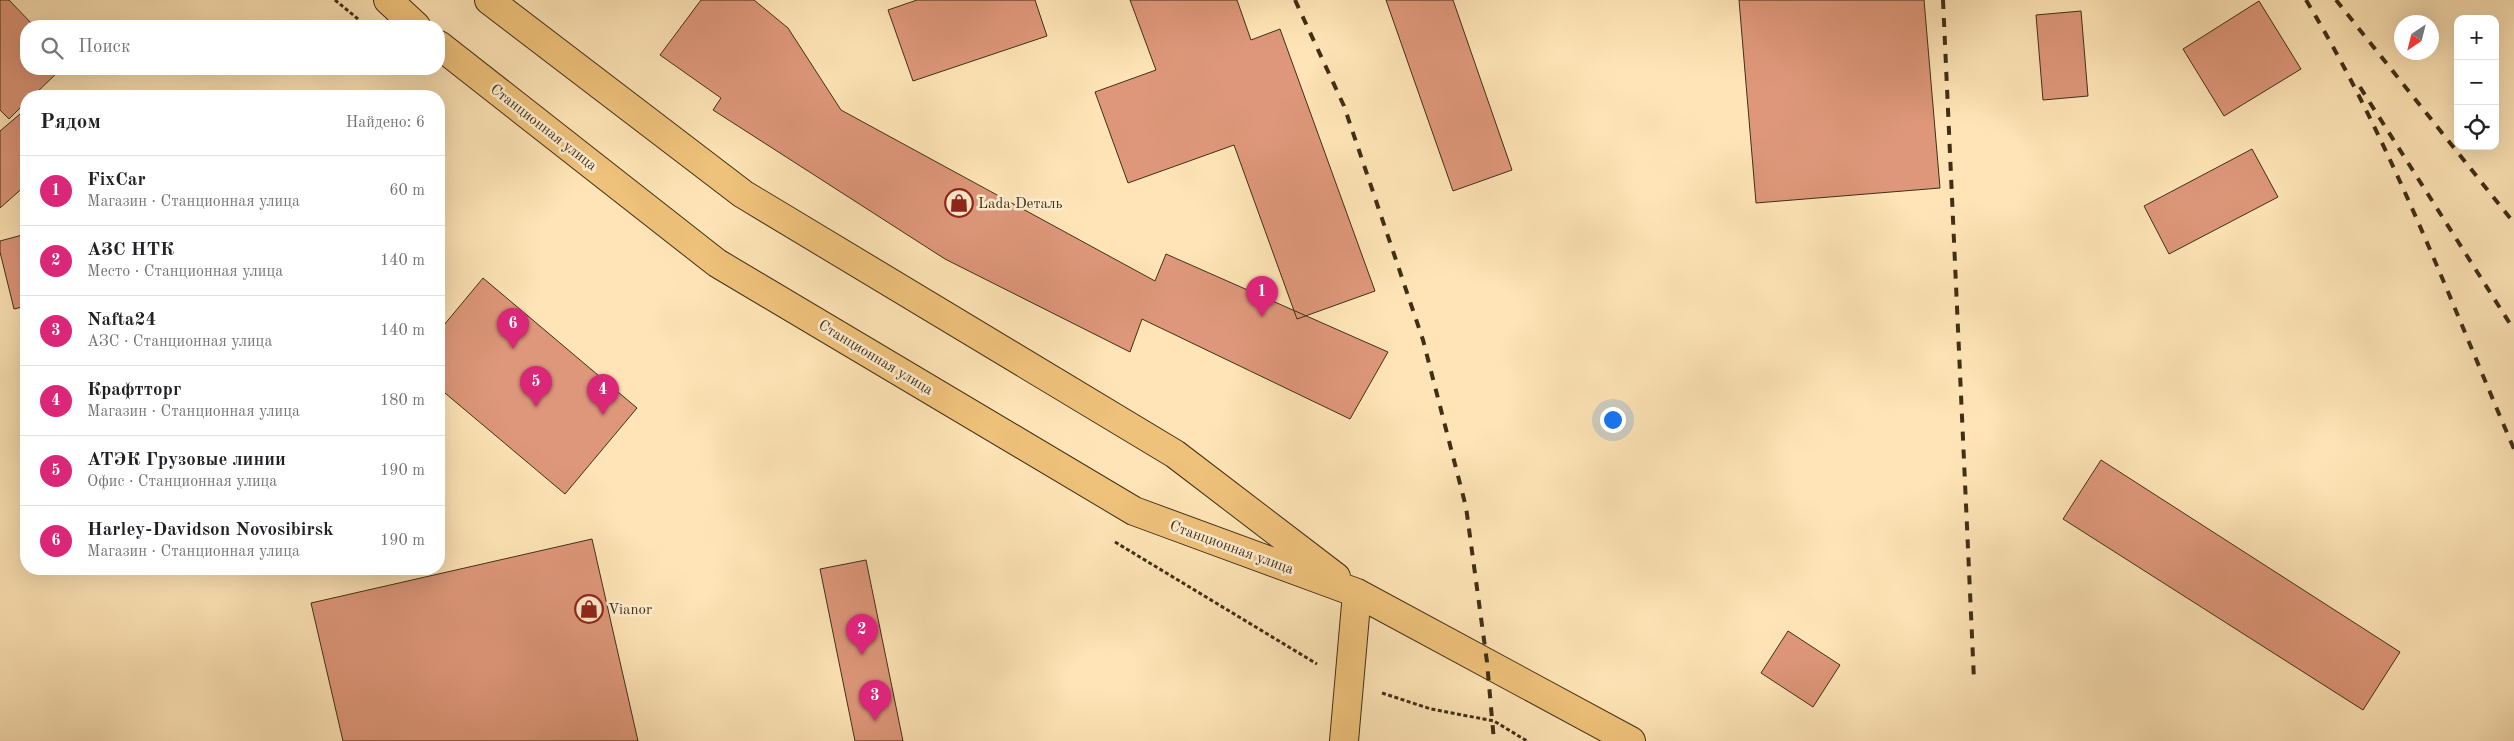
<!DOCTYPE html>
<html lang="ru">
<head>
<meta charset="utf-8">
<style>
  :root { --surface:#fff; --page:#f2f2f2; --text:#202124; --muted:#757577; --line:#e0e0e0; --accent:#db2777 }
  body { margin:0; font-family:"Old Standard TT",serif; background:var(--page); color:var(--text) }
  .controls { position:absolute; right:15px; top:15px; display:grid; overflow:hidden; border-radius:10px; box-shadow:0 5px 20px #0002 }
  .controls button { width:45px; height:45px; display:grid; place-items:center; padding:0; border:0; border-bottom:1px solid var(--line); background:var(--surface); color:var(--text); font:25px sans-serif }
  .compass { position:absolute; left:2394px; top:15px; width:45px; height:45px; border-radius:50%; background:var(--surface); box-shadow:0 5px 20px #0002; rotate:215deg }
  .you { position:absolute; left:1612px; top:419px; width:18px; height:18px; margin:-12px; border:4px solid #fff; border-radius:50%; background:#1a73e8; box-shadow:0 0 0 8px #1a73e833 }
  .badge { display:grid; place-items:center; width:32px; height:32px; border-radius:50%; background:var(--accent); color:#fff; font-size:16px; font-weight:700 }
  .pin { position:absolute; translate:-50% -41px; filter:drop-shadow(0 1px 2px #0008) }
  .pin::after { content:''; position:absolute; top:26px; width:18px; height:15px; background:inherit; clip-path:polygon(0 0,100% 0,50% 100%) }
  .list { margin:0; padding:0; list-style:none }
  h2 { display:flex; justify-content:space-between; align-items:center; height:65px; margin:0; padding:0 20px; font-size:21px }
  h2 small { font-size:16px; font-weight:400; color:var(--muted) }
  .list li { display:grid; grid-template-columns:32px 1fr auto; gap:15px; align-items:center; box-sizing:border-box; height:70px; padding:0 20px; border-top:1px solid var(--line) }
  .list b { display:block; font-size:19px; white-space:nowrap }
  .list p { margin:0; font-size:16px; white-space:nowrap; color:var(--muted) }
  .list em { font-size:16px; font-style:normal; color:var(--muted) }
  .icon { flex:none; width:28px; height:28px; fill:none; stroke:currentColor; stroke-width:2; stroke-linecap:round; stroke-linejoin:round }
  .map { position:relative; flex:none; width:2514px; height:741px; overflow:hidden }
  .search { position:absolute; background:var(--surface); box-shadow:0 5px 20px #0002; left:20px; top:20px; width:425px; height:55px; display:flex; align-items:center; gap:12px; box-sizing:border-box; padding:0 18px; border-radius:20px; color:var(--muted); font-size:19px }
  .panel { position:absolute; background:var(--surface); box-shadow:0 5px 20px #0002; left:20px; top:90px; width:425px; height:485px; border-radius:20px }
  .map>svg:first-child { display:block }
</style>
</head>
<body>
<div class="map">
<svg width="2514" height="741" viewBox="0 0 2514 741">
  <rect width="100%" height="100%" fill="#fee4b6"/>
  <filter id="stains"><feTurbulence type="fractalNoise" baseFrequency=".004" numOctaves="4"/><feColorMatrix values="0 0 0 0 .2 0 0 0 0 .09 0 0 0 0 .02 0 0 0 .5 -.17"/></filter>
  <radialGradient id="worn" r=".72"><stop offset=".6" stop-color="#630" stop-opacity="0"/><stop offset="1" stop-color="#630" stop-opacity=".3"/></radialGradient>
  <path fill="#de977a" stroke="#402f16" d="M0,0H9L34,26H26V69H61L33,96H26V102L9,119L0,110Z
    M701,0H754L788,28L841,110L1155,281L1166,254L1388,352L1350,419L1142,319L1130,352L945,259L713,110L721,98L660,55Z
    M917,0H1035L1047,36L913,81L888,10Z
    M1130,0H1237L1251,40L1280,29L1375,291L1297,319L1234,145L1128,183L1095,92L1156,70Z
    M1386,0H1453L1512,170L1453,191Z
    M1739,0H1924L1940,188L1756,203Z
    M2259,1L2301,69L2224,116L2183,49Z
    M2081,11L2088,96L2043,100L2036,15Z
    M26,109V185L0,208V131Z
    M2252,149L2278,197L2169,254L2144,206Z
    M26,234V306L14,309L0,252V241Z
    M483,278L637,408L565,494L439,388V331Z
    M2101,460L2400,652L2363,710L2063,519Z
    M592,539L638,741H343L311,603Z
    M866,560L903,741H855L820,569Z
    M1788,631L1840,665L1813,707L1761,673Z"/>
  <g fill="none" stroke-linecap="round" stroke-linejoin="round">
    <defs>
      <path id="major" d="M388,0L416,26
        M489,0L743,194L1175,454L1336,577
        M439,45L717,263L1134,511L1357,593L1631,741
        M1344,741L1357,593"/>
    </defs>
    <use href="#major" stroke="#402f16" stroke-width="30"/>
    <path stroke="#402f16" stroke-width="3" stroke-dasharray="4 2.5" stroke-linecap="butt" d="M335,0L358,19
      M1115,542L1317,664
      M1382,693L1431,709L1494,721L1527,741"/>
    <use href="#major" stroke="#efc27b" stroke-width="28"/>
    <path stroke="#402f16" stroke-width="4" stroke-dasharray="9 9" stroke-linecap="butt" d="M1295,0L1344,106L1423,340L1466,507L1487,662L1494,741
      M1943,0L1974,680
      M2306,0C2391,141 2449,298 2514,449
      M2336,0L2514,223
      M2360,87L2514,330"/>
  </g>
  <defs>
    <symbol id="shop-ring" viewBox="-11 -11 22 22"><circle r="9.5" fill="#feedd0" stroke="#8f2418" stroke-width="1.5"/><path d="M-5-2.5h2.3a2.7 3.5 0 0 1 5.4 0H5L5.5 6h-11ZM-1.5-2.5h3a1.5 2.3 0 0 0-3 0Z" fill="#8f2418"/></symbol>
  </defs>
  <g fill-rule="evenodd">
    <use href="#shop-ring" x="943" y="187" width="32" height="32"/>
    <use href="#shop-ring" x="573" y="593" width="32" height="32"/>
  </g>
  <g text-anchor="middle" stroke-width="5" stroke-linejoin="round" paint-order="stroke">
    <g font-size="15" fill="#402f16" stroke="#feedd0">
      <text transform="translate(544 127) rotate(38)" y="5">Станционная улица</text>
      <text transform="translate(876 357) rotate(31)" y="5">Станционная улица</text>
      <text transform="translate(1232 547) rotate(20)" y="5">Станционная улица</text>
    </g>
    <g font-size="15" fill="#402f16" stroke="#feedd0" text-anchor="start">
      <text x="978" y="208">Lada Dеталь</text>
      <text x="608" y="614">Vianor</text>
    </g>
  </g>
  <rect width="100%" height="100%" filter="url(#stains)"/>
  <rect width="100%" height="100%" fill="url(#worn)"/>
</svg>
<div class="controls">
<button>+</button>
<button>−</button>
<button><svg class="icon" aria-label="locate" viewBox="0 0 24 24"><circle cx="12" cy="12" r="6"/><path d="M12 2v4M12 18v4M2 12h4M18 12h4"/></svg></button>
</div>
<svg class="compass" viewBox="-18 -18 36 36"><path d="M0-13l5 13h-10z" fill="#e53935"/><path d="M0 13l5-13h-10z" fill="#757577"/></svg>
<div class="you"></div>
<div class="pin badge" style="left:1262px;top:317px">1</div>
<div class="pin badge" style="left:862px;top:655px">2</div>
<div class="pin badge" style="left:875px;top:721px">3</div>
<div class="pin badge" style="left:603px;top:415px">4</div>
<div class="pin badge" style="left:536px;top:407px">5</div>
<div class="pin badge" style="left:513px;top:349px">6</div>
<div class="search"><svg class="icon" aria-label="search" viewBox="0 0 24 24"><circle cx="10" cy="10" r="6"/><path d="M15 15l6 6"/></svg>Поиск</div>
<section class="panel">
<h2>Рядом<small>Найдено: 6</small></h2>
<ul class="list">
<li><span class="badge">1</span><div><b>FixCar</b><p>Магазин · Станционная улица</p></div><em>60 m</em></li>
<li><span class="badge">2</span><div><b>АЗС НТК</b><p>Место · Станционная улица</p></div><em>140 m</em></li>
<li><span class="badge">3</span><div><b>Nafta24</b><p>АЗС · Станционная улица</p></div><em>140 m</em></li>
<li><span class="badge">4</span><div><b>Крафтторг</b><p>Магазин · Станционная улица</p></div><em>180 m</em></li>
<li><span class="badge">5</span><div><b>АТЭК Грузовые линии</b><p>Офис · Станционная улица</p></div><em>190 m</em></li>
<li><span class="badge">6</span><div><b>Harley-Davidson Novosibirsk</b><p>Магазин · Станционная улица</p></div><em>190 m</em></li>
</ul>
</section>
</div>
</body>
</html>
